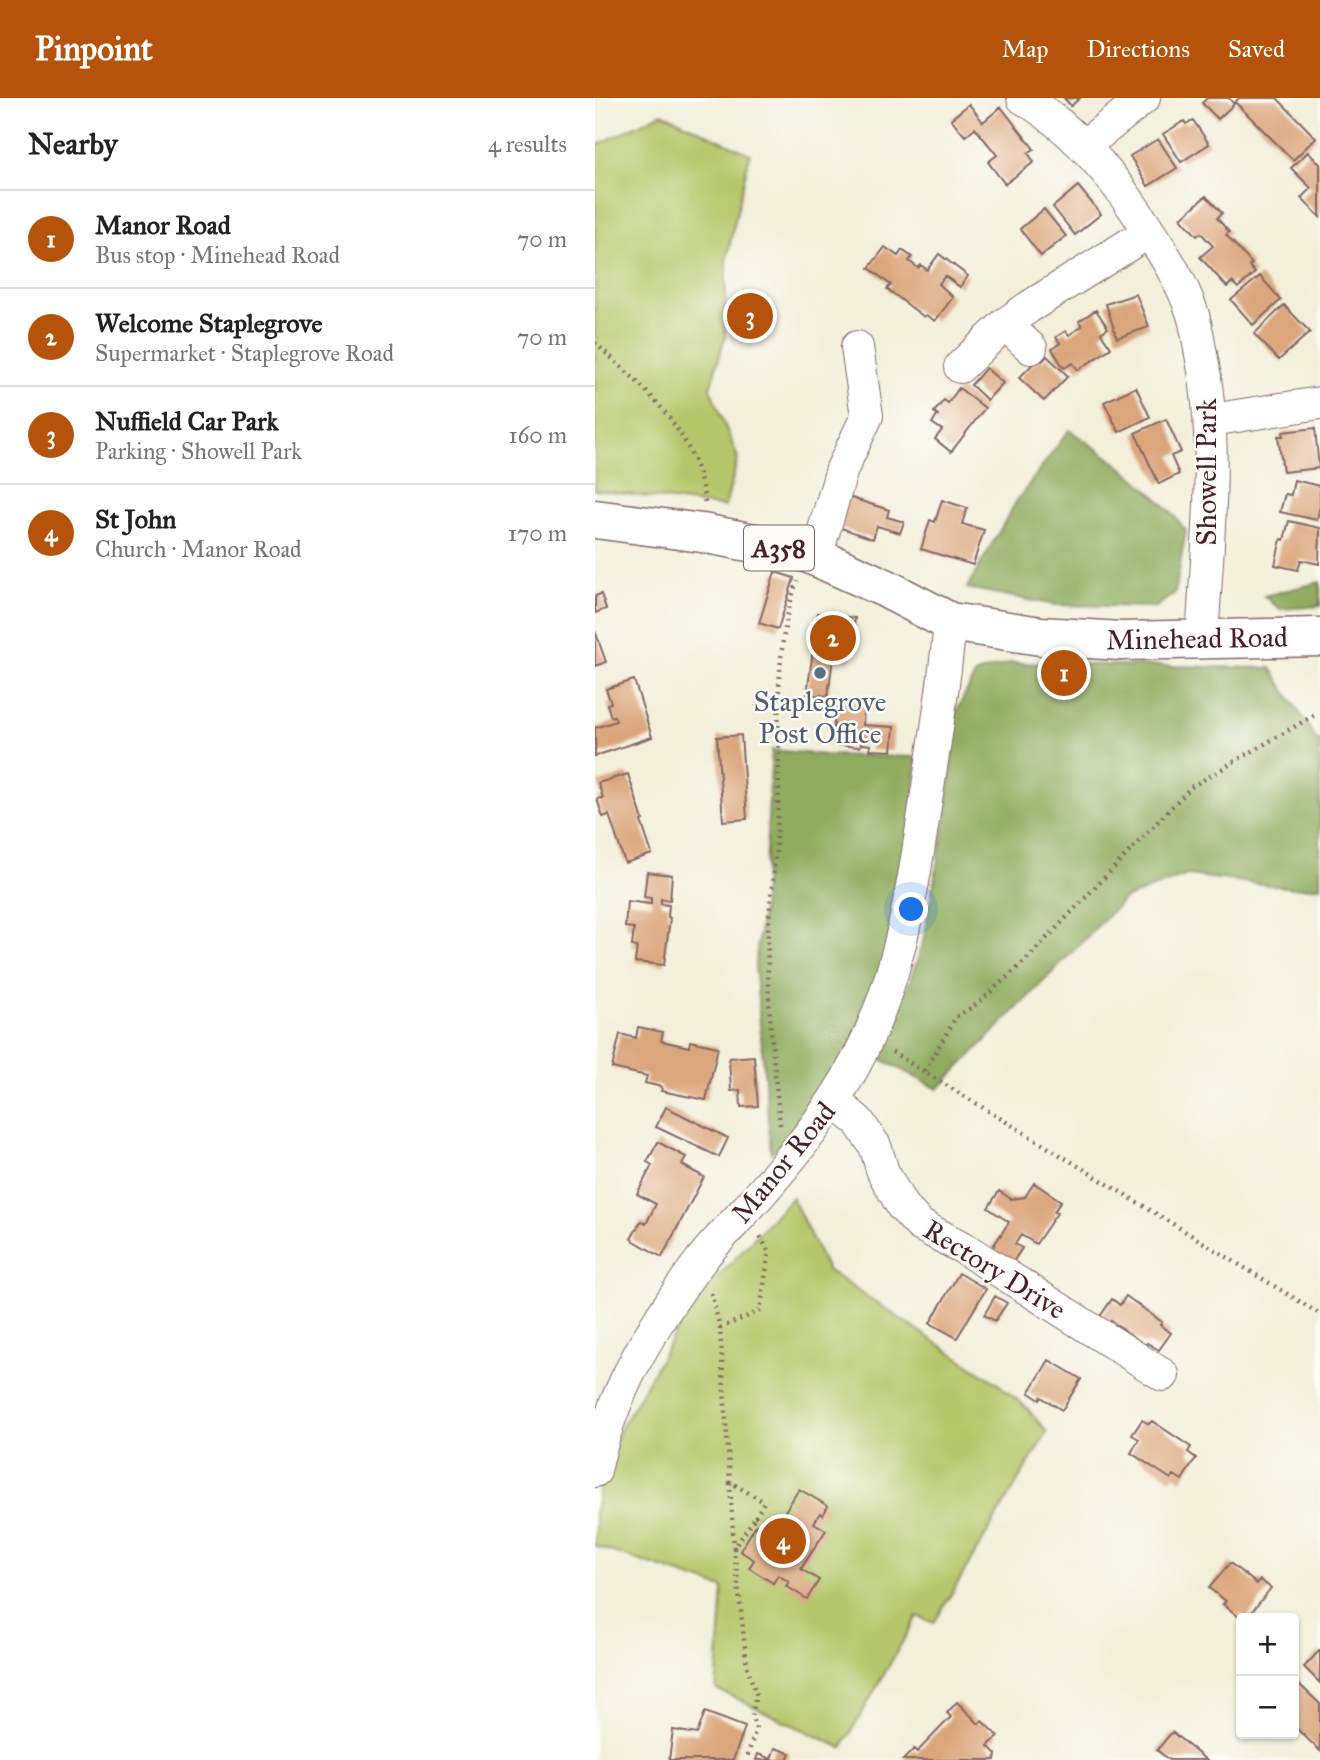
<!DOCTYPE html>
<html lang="en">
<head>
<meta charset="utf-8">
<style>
  :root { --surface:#fff; --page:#f6f6f6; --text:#222; --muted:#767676; --line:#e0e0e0; --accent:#b45309 }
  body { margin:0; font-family:"IM FELL Great Primer",serif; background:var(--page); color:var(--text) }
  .controls { position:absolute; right:21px; bottom:21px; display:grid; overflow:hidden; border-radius:7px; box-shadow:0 2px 5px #0004 }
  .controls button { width:63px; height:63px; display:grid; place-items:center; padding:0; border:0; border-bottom:2px solid var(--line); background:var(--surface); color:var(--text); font:35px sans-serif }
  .you { position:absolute; left:317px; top:812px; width:24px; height:24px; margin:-18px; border:5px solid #fff; border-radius:50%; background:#1a73e8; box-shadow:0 0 0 10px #1a73e833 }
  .badge { display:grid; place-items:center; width:46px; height:46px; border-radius:50%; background:var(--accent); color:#fff; font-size:23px; font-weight:700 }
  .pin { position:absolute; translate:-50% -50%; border:4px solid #fff; box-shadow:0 2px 7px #0006 }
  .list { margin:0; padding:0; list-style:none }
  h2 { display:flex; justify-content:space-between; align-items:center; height:91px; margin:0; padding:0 28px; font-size:30px }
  h2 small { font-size:23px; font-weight:400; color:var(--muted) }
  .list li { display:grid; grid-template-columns:46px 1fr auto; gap:21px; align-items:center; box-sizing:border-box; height:98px; padding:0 28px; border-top:2px solid var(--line) }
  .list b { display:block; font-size:26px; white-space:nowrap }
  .list p { margin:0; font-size:23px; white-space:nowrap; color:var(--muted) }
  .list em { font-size:23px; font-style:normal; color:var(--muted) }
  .map { position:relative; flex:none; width:725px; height:1662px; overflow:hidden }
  header { display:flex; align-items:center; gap:42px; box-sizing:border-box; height:98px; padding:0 35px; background:var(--accent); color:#fff }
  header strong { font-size:33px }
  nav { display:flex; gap:38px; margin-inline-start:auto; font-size:24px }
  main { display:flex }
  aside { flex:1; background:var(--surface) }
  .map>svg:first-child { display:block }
</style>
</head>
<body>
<header>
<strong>Pinpoint</strong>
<nav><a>Map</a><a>Directions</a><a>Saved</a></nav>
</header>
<main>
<aside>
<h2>Nearby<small>4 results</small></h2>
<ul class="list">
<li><span class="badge">1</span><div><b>Manor Road</b><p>Bus stop · Minehead Road</p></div><em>70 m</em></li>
<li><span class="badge">2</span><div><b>Welcome Staplegrove</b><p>Supermarket · Staplegrove Road</p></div><em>70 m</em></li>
<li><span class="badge">3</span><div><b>Nuffield Car Park</b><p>Parking · Showell Park</p></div><em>160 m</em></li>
<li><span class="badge">4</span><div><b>St John</b><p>Church · Manor Road</p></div><em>170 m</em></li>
</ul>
</aside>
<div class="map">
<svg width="725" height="1662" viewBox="0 0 725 1662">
  <rect width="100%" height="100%" fill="#fdfcf7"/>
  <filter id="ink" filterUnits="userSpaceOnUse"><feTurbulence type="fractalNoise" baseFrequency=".0143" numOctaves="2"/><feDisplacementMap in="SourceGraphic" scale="14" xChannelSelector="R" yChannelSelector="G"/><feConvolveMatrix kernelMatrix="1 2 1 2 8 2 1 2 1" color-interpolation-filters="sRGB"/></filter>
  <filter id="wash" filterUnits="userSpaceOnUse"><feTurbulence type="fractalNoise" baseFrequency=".00686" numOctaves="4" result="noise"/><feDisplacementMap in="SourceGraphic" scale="28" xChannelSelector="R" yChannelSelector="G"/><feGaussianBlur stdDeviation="1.57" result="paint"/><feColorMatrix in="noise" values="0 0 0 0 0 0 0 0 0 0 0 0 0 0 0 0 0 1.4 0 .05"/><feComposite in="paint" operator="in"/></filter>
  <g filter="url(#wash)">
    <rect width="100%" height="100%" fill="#f3efda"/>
    <path fill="#b5c76b" stroke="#80734b" stroke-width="2" d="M67,15L155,56L131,163L130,239L115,290L143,360L130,409L0,392V48Z
      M197,1099L232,1172L402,1285L432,1310L452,1334L339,1525L322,1518L247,1650L121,1591L128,1490L0,1448V1412L6,1382L26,1330L95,1209Z"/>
    <path fill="#90ac5f" stroke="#6d6645" stroke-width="2" d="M474,332C513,357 565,396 591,433L580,495L561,509L460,507L372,490L421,404Z
      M725,484V508L685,511L669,498Z
      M415,565L676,570L721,641L725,642V789L698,790L592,777L529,801L343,991L286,961L327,849L352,713L361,614L381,575Z
      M177,652L230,657L322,659L314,763L294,859L239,982L195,1039L176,1055L160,868L168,803Z"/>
    <g id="blocks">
      <path fill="#dba67c" d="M469,0H485L476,8Z
        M612,0H634L639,6L623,21L607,5Z
        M644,0H682L721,40L698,62L640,4Z
        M374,6L388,24L406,9L439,51L433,55L439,64L410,86L393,64L402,57L380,30L370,38L356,21Z
        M598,22L614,46L586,64L568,36L589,23L591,26Z
        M563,41L582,70L553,88L535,58Z
        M713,54L725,66V119L706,100L716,90L696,70Z
        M483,88L506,116L480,137L458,109Z
        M611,98L627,115L622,120L634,134L631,137L657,166L654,168L660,175L643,190L637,184L632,189L605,159L618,148L606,135L602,138L586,120Z
        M449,111L471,138L446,158L425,131Z
        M290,149L303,158L307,152L317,159L314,163L323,170L326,167L332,172L344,156L373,178L365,189L350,178L344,186L358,199L340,223L331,217L329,219L292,191L296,187L274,170Z
        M665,178L686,202L658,227L636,202Z
        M541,196L554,229L522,240L511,206Z
        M689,207L715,234L684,262L659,236Z
        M501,212L513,230L506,235L516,250L483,272L478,265L469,270L457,251L465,245L461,239L471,233L474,237L487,228L484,223Z
        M452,258L473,278L449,303L424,280L444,260L447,263Z
        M391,270L408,285L392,302L376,287Z
        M541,289L555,319L524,334L509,304Z
        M364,290L390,310L356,354L340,341L347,332L337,325L343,317L339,314L349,302L353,305Z
        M571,321L586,354L576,358L584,376L564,386L540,335Z
        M720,330L724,370L688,374L683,338H688V334Z
        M699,382L725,388V408L722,422L685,414L690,396L696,397Z
        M253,399L294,412L292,419L309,424L305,435L282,428L278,441L243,429Z
        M347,402L372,410L367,426L389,432L378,467L326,451L335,422L340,424Z
        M694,423L725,430L724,466L706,462L703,472L680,467L686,441L689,442Z
        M180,474L199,480L183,531L164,525Z
        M6,496L11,511L0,515V498Z
        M223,515L260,520L254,562L238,560L233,598L212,596Z
        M0,533L11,564L0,568Z
        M39,582L57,639L0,658V630L21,623L19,618L16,619L12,606L16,605L11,591Z
        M240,603L269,605L268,627L299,629L297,653L275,652L276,647L266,646L265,649L238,647Z
        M146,637L152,721L128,723L122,639Z
        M33,676L48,722L46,723L57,756L30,765L14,717L8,719L2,701L8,700L3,685Z
        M52,774L77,777L75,802L66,801V806L74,807L73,819L75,820L69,867L40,864L42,849L37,848L39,830L30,829L32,803L56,806V800L49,799Z
        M43,929L68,934L66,943L94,949L95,943L123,949L111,1002L66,993L67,989L50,985L52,978L17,970L25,936L41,940Z
        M159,958L163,1008L146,1009L145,992L136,993L134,960Z
        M71,1009L133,1040L124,1059L61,1029Z
        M63,1044L91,1059L87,1067L109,1079L67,1159L36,1141L46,1123L51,1126L61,1106L42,1096L57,1067L52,1064Z
        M439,1085L466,1103L459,1114L462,1115L441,1146L426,1137L420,1146L427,1150L416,1167L395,1153L414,1124L393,1110L404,1093L416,1101L430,1099Z
        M364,1175L391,1191L362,1240L335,1225Z
        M400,1198L412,1205L400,1223L389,1217Z
        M531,1198L567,1224L565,1227L576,1235L564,1252L552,1245L550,1247L516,1223L514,1227L504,1220L517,1201L525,1207Z
        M454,1262L486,1281L467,1312L446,1299L445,1302L434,1295Z
        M547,1322L554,1326L557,1323L596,1349L593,1354L601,1360L587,1382L579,1377L576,1381L536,1355L544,1341L537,1337Z
        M204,1391L233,1408L228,1417L225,1415L219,1425L231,1432L206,1471L224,1482L212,1501L191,1488L194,1484L183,1477L178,1485L154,1470L159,1462L145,1453L161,1427L167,1430L174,1417L184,1423Z
        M635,1465L662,1486L665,1482L676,1490L652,1520L646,1516L644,1519L628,1506L631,1503L614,1490Z
        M725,1552V1585L709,1569Z
        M702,1584L725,1606V1653L699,1628V1588Z
        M362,1604L384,1626L387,1623L403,1638L393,1648L401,1656L400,1662H308L319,1651L322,1654L356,1619L352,1615Z
        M110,1614L150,1629L138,1662H74L78,1632L102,1636Z
        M577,1634L611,1662H574L562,1652Z
        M180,1650L195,1655L192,1662H161L163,1656L176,1661Z"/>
    </g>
  </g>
  <g filter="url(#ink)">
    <use href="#blocks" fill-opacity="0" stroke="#856868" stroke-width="2"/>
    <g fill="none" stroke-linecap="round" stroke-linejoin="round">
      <defs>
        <path id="minor" d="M428,0C475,28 510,68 540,112C561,144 585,178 597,214C601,226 603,239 605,251C625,347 612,446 607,543
          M490,47L549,0
          M410,226L436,250
          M365,269L410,226L434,209L554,134
          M616,322L725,305
          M221,459L247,371L272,318L262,249
          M239,1003L263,1023L280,1048L288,1074L307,1108L325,1127L370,1151L568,1277
          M0,1373C16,1295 58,1225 106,1162C119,1145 134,1131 148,1115C180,1080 212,1042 238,1003C300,911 315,809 331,702C340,643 350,584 355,524"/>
        <path id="major" d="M0,421L107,435L212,455L290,490L355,524L446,538L526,543L725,539"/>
      </defs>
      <use href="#minor" stroke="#856868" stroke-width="34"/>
      <use href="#major" stroke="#856868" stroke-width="41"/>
      <path stroke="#856868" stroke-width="4.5" stroke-dasharray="2 5" stroke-linecap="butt" d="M0,245C51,291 102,334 110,406
        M297,954L725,1216
        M330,973L361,919L382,906L429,864L596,689L723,615
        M185,1027C179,963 171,900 173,836C175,796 182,755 183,714C186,637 176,556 202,483
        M116,1195L125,1230L135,1384L169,1404L161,1418L170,1423
        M125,1230L165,1213L174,1154L165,1138
        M135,1385L139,1450L161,1418
        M139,1450L152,1568L161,1596L157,1620L161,1631L151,1662"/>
      <use href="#minor" stroke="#fff" stroke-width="32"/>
      <use href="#major" stroke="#fff" stroke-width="38"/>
    </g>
  </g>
  <circle fill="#5c6f8a" stroke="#fdfcf7" stroke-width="2.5" cx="225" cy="575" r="7"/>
  <g text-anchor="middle" stroke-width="5" stroke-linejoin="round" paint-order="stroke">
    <rect fill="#fdfcf7" stroke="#806168" stroke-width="2" x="149" y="427.5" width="70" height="45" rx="5"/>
    <g font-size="26" font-weight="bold" fill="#4a1f2b">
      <text x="184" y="459">A358</text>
    </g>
    <g font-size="28" fill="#4a1f2b" stroke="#fdfcf7">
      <text transform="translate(611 374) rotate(-90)" y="10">Showell Park</text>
      <text transform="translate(602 540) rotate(-1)" y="10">Minehead Road</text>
      <text transform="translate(188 1064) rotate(-51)" y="10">Manor Road</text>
      <text transform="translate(400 1171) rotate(32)" y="10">Rectory Drive</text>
    </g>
    <g font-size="28" fill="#4e5e75" stroke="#fdfcf7">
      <text x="225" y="613">Staplegrove<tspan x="225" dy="32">Post Office</tspan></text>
    </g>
  </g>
</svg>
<div class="controls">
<button>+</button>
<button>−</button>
</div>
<div class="you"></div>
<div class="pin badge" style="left:469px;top:575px">1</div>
<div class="pin badge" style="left:238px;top:540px">2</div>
<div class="pin badge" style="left:155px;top:218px">3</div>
<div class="pin badge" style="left:188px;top:1443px">4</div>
</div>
</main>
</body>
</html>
